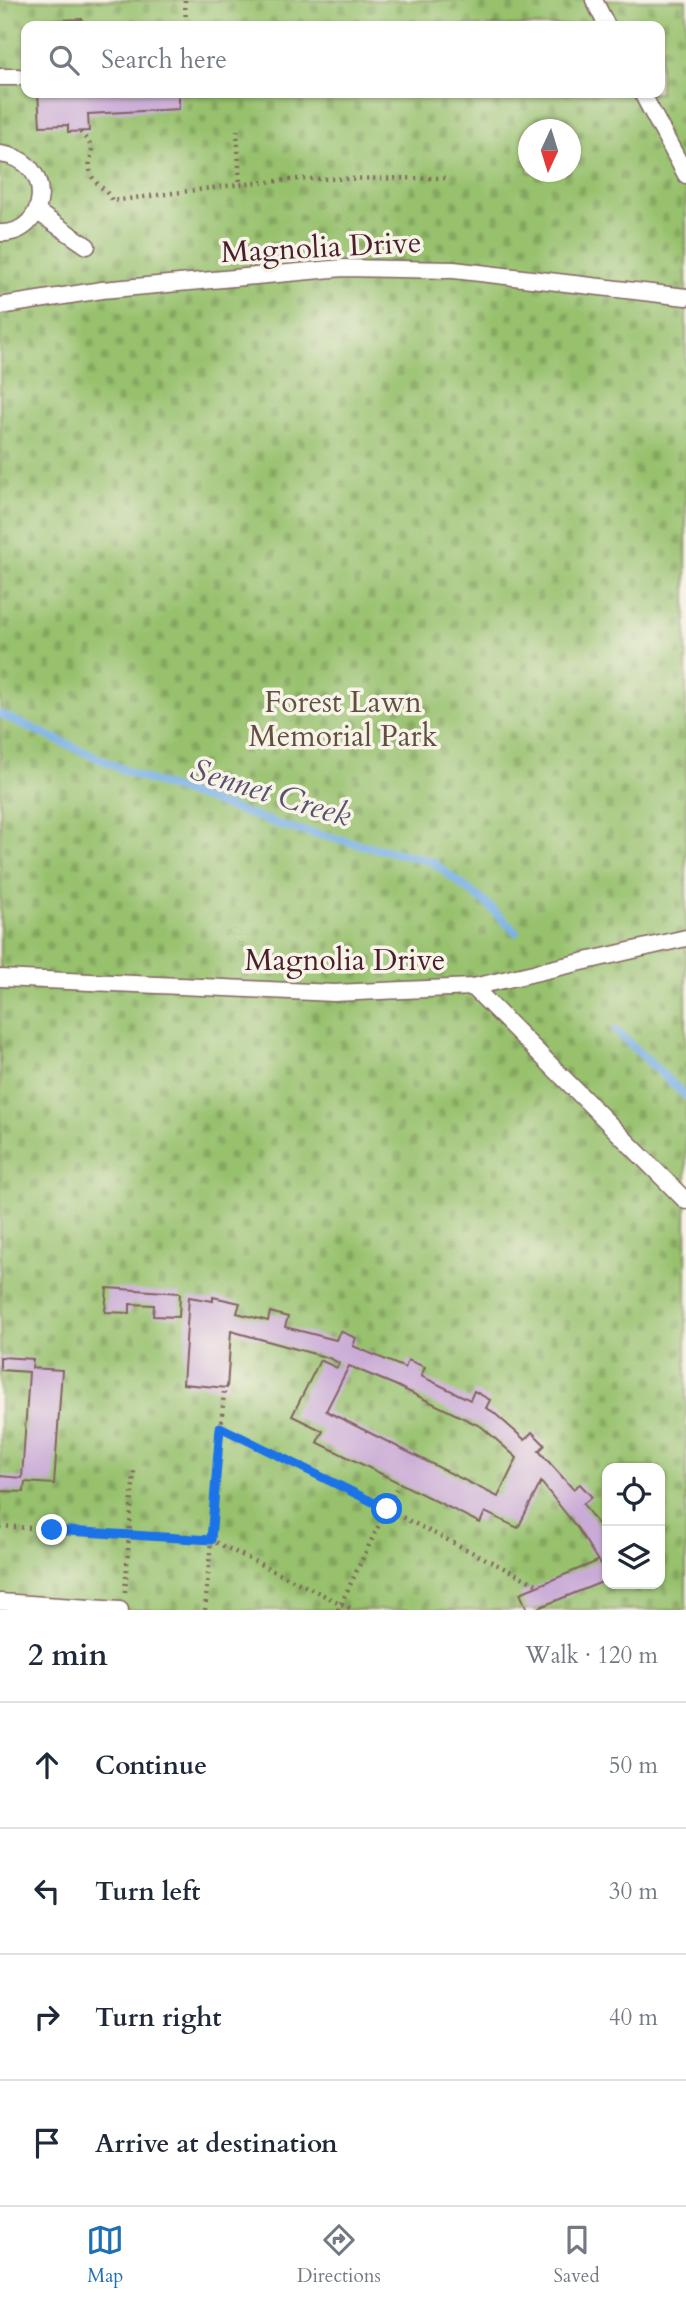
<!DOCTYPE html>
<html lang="en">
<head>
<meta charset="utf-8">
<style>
  :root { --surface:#fff; --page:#f2f2f3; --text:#1f2937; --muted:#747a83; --line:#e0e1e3; --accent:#1f6fb2 }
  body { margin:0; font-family:Cardo,serif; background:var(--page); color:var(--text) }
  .controls { position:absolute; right:21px; bottom:21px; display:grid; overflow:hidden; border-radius:14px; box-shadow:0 2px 5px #0004 }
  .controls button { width:63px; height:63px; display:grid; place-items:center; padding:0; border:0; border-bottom:2px solid var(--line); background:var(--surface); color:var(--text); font:35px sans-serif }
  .compass { position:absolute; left:518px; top:119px; width:63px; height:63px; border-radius:50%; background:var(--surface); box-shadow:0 2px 5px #0004; rotate:184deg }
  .stop { position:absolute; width:21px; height:21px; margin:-16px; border:5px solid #1a73e8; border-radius:50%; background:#fff }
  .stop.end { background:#1a73e8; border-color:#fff; box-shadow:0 2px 7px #0008 }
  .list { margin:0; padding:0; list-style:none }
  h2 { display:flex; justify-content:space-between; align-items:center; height:91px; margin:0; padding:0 28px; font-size:30px }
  h2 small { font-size:23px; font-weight:400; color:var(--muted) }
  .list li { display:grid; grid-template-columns:46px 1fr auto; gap:21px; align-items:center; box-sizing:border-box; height:126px; padding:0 28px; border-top:2px solid var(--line) }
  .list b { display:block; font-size:26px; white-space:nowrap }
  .list em { font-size:23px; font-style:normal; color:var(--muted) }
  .icon { flex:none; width:38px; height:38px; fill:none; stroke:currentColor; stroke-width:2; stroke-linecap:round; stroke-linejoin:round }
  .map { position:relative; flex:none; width:686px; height:1610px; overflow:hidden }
  .search { position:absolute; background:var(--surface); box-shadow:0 2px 5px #0004; left:21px; right:21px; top:21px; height:77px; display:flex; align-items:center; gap:18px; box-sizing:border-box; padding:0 24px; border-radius:14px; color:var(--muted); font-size:26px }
  .sheet { height:595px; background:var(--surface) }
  nav { display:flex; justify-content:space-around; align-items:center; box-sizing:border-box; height:98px; border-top:2px solid var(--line); background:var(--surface); font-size:19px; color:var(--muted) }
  nav a { display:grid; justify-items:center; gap:4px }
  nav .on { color:var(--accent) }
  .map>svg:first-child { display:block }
</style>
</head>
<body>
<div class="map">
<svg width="686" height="1610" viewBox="0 0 686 1610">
  <defs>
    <pattern id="cemetery-stones" width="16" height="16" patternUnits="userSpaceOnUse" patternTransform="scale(1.75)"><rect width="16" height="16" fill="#97c16d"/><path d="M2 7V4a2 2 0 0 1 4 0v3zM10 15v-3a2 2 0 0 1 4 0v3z" fill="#84a55f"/></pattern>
  </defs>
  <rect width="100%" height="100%" fill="#f7f3e8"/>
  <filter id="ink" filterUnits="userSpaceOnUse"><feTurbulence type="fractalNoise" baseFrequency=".0143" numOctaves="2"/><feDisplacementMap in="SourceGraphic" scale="14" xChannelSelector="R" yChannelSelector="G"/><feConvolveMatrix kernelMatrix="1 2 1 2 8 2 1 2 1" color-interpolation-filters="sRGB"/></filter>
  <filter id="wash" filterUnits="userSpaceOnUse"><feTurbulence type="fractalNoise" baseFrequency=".00686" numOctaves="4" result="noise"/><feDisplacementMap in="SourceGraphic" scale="28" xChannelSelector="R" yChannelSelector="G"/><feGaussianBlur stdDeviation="1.57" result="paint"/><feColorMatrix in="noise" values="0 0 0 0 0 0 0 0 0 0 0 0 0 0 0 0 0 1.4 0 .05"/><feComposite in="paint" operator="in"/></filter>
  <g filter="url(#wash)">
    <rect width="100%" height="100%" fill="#eae4c6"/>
    <path fill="url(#cemetery-stones)" stroke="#70704c" stroke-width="2" fill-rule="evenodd" d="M0,0H686V1610H0ZM26,26H660V93H26ZM528,130H570V172H528ZM607,1468H660V1584H607Z"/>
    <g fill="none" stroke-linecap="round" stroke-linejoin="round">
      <path stroke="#79b0e8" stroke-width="8" d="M0,714L140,777L286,827L431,861L487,904L516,932
        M616,1031L686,1096"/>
    </g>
    <g id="blocks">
      <path fill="#caabd7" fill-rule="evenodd" d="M82,19L83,26H35V21Z
        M38,93H179V109L88,114L89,131L68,132V125L40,126Z
        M107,1288L180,1293L179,1317L153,1316L154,1305L130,1304V1313L105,1312Z
        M189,1297L213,1301V1297L240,1303L237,1313L268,1321L270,1312L288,1317L285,1327L336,1340L340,1331L356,1338L353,1346L405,1368L408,1360L425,1367L421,1376L470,1400L474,1391L490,1400L486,1408L492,1411L525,1440L532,1432L545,1445L539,1451L573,1489L580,1484L592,1497L583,1504L607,1537V1559L600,1563L602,1568L607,1565V1580L533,1610H527L520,1593L598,1561L578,1529L541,1482L518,1528L485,1512L480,1523L317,1442L323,1431L292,1416L320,1360L337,1368L339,1363L329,1358L231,1331L227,1388L183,1384ZM349,1366L395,1385L482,1427L517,1458L498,1497L326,1411Z
        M0,1357L33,1359L32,1368L62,1370L54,1484L25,1482L24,1492L0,1491V1476L22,1478L29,1372L0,1370Z"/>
    </g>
  </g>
  <g filter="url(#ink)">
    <use href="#blocks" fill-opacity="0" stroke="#826461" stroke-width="2"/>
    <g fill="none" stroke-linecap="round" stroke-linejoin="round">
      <defs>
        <path id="service" d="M594,0L607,26
          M0,77H18
          M642,93L686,175
          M0,154C58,161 48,235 0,233
          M36,211L87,246
          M0,306L102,290L343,268L454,270L686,297
          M0,978L334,993L473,987L686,938
          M473,987L686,1201
          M0,1602L120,1610"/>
      </defs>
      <use href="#service" stroke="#826461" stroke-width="19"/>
      <path stroke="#826461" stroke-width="4.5" stroke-dasharray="2 5" stroke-linecap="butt" d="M185,0L186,26
        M237,130L240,184
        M80,132C102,154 85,153 91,174C95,185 108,190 112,201L235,185L299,179L450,178
        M221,1427L538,1585
        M0,1526L211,1540L354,1610
        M125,1592L134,1470
        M205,1610L224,1392
        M338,1610L396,1489"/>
      <use href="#service" stroke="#fff" stroke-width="16"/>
    </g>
  </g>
  <g fill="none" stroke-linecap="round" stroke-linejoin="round" filter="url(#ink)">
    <path stroke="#1a73e8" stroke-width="9" d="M52,1530L211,1540L220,1427L387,1509"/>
  </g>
  <g text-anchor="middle" stroke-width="7" stroke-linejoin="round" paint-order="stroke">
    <g font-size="30" fill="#4a1f2b" stroke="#f7f3e8">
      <text transform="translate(321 247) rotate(-3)" y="10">Magnolia Drive</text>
      <text x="345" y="970">Magnolia Drive</text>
    </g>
    <g font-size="30" fill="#61503f" stroke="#f7f3e8">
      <text x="343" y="712">Forest Lawn<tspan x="343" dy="34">Memorial Park</tspan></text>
    </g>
    <g font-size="32" font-style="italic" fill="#5a526d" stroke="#f7f3e8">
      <text transform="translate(271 792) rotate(17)" y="11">Sennet Creek</text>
    </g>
  </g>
</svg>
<div class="controls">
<button><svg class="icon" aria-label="locate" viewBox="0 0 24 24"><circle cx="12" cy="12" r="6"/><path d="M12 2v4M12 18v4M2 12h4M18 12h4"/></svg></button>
<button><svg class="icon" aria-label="layers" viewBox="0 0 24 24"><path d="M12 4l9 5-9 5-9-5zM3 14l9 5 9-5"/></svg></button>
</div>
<svg class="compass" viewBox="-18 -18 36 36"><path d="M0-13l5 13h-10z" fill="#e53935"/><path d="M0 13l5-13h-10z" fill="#747a83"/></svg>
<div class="stop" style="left:387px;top:1509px"></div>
<div class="stop end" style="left:52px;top:1530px"></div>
<div class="search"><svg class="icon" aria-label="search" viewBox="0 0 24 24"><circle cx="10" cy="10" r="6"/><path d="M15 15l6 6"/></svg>Search here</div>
</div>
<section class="sheet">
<h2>2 min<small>Walk · 120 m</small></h2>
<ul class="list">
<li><svg class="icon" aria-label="ahead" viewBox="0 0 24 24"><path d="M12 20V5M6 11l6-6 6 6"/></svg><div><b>Continue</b></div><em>50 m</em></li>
<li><svg class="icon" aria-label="left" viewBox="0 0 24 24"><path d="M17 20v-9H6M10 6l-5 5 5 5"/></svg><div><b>Turn left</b></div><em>30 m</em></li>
<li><svg class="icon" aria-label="right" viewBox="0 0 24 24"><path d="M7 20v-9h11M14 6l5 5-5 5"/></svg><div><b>Turn right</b></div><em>40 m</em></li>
<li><svg class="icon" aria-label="arrive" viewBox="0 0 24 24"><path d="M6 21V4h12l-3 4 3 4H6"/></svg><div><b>Arrive at destination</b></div></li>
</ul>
</section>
<nav>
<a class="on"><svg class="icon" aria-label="map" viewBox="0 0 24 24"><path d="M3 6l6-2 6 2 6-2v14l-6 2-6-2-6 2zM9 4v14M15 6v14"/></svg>Map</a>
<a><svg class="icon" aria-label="directions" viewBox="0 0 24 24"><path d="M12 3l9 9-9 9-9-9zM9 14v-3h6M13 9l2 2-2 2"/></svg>Directions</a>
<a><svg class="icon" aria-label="saved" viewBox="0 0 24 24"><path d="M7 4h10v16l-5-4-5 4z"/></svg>Saved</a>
</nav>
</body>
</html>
